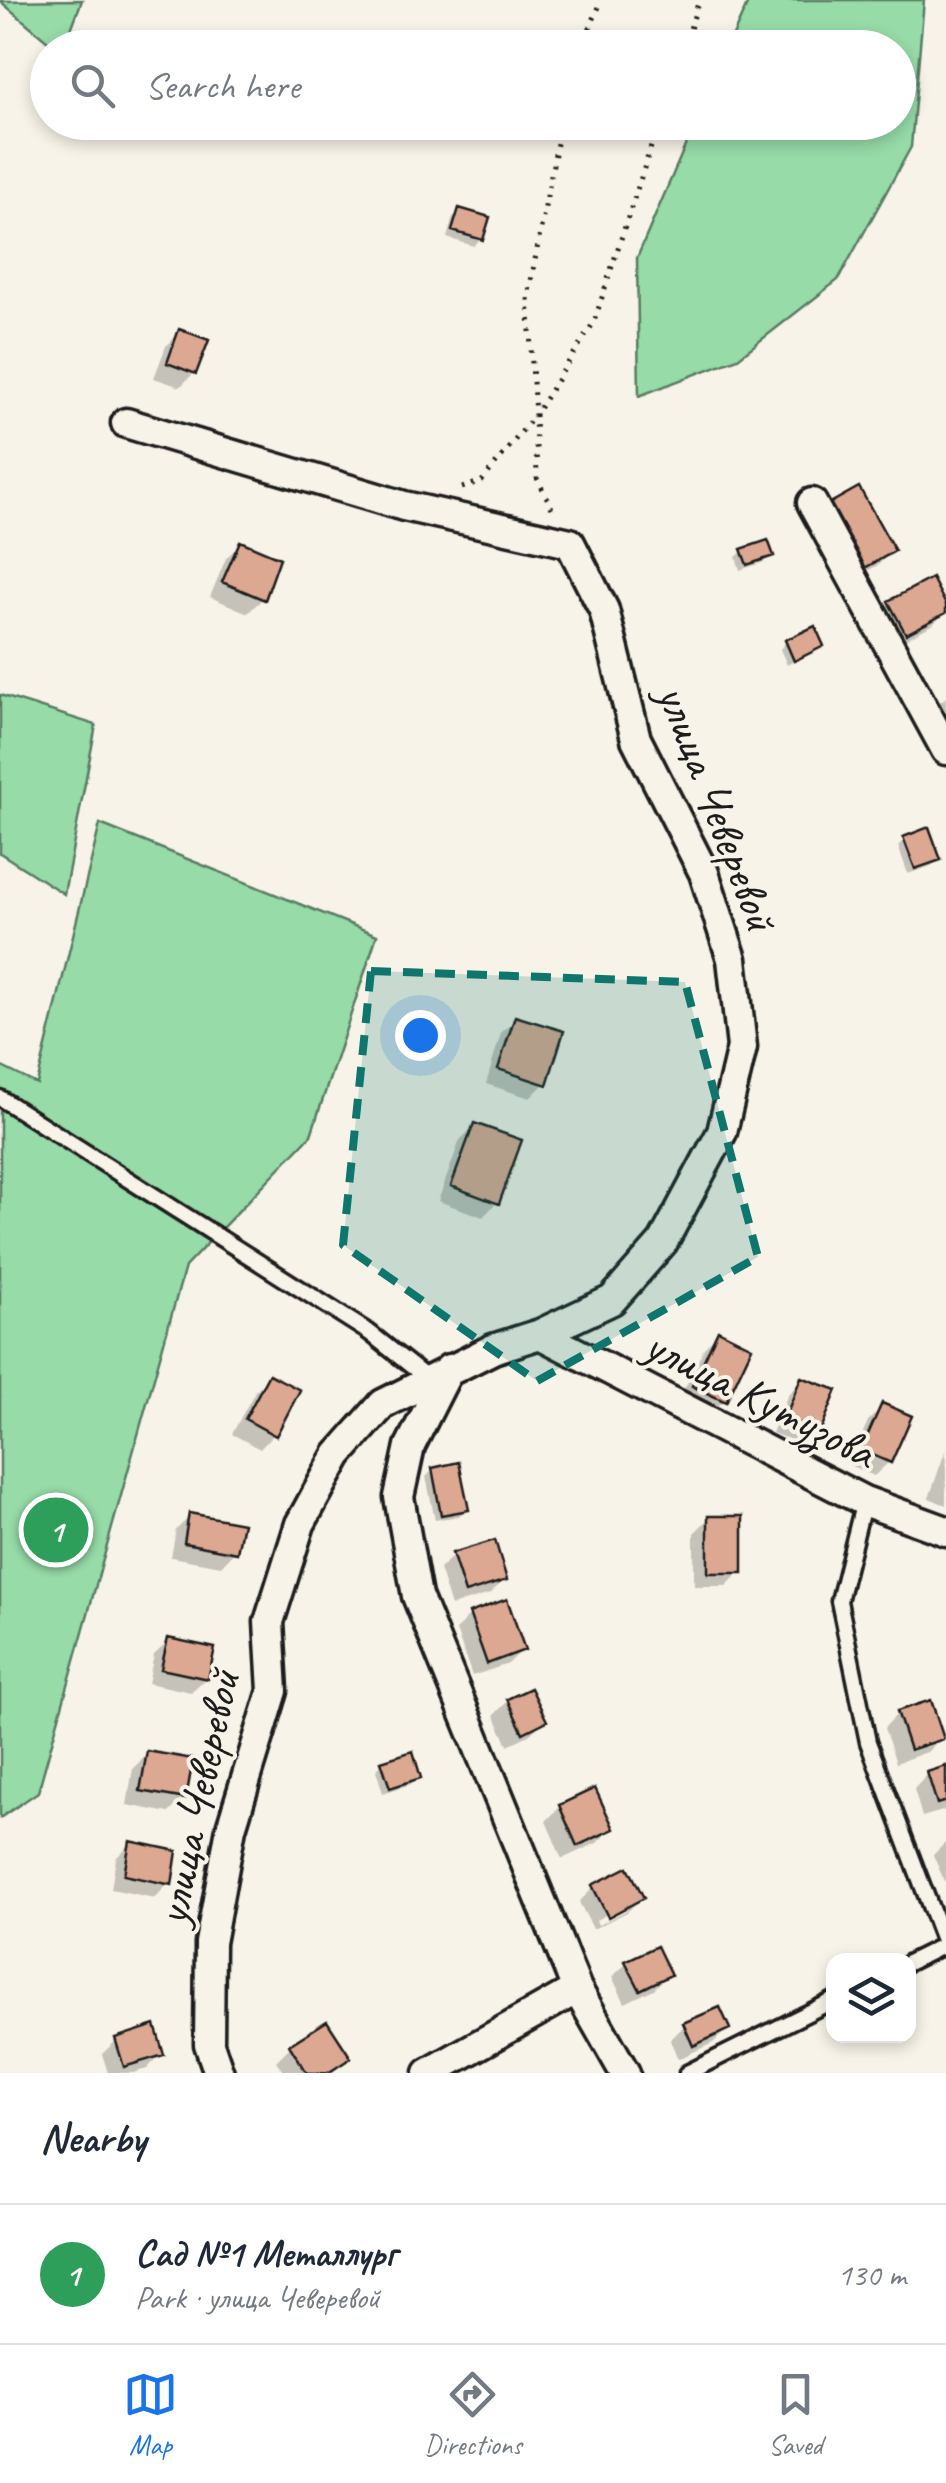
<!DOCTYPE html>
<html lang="en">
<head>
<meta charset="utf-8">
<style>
  :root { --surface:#fff; --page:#f6f6f7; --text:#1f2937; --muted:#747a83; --line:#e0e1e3; --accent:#1a73e8 }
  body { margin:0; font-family:Caveat,sans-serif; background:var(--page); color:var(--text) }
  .controls { position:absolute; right:30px; bottom:30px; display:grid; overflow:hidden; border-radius:20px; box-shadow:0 5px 15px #0003 }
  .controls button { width:90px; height:90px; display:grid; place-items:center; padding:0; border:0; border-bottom:2px solid var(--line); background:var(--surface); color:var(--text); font:50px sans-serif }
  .you { position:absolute; left:420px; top:1035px; width:35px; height:35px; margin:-25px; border:8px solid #fff; border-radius:50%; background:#1a73e8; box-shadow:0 0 0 15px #1a73e833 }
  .badge { display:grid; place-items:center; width:65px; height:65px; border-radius:50%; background:var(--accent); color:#fff; font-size:32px; font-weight:700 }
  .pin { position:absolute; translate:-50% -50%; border:5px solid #fff; box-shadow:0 2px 10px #0006 }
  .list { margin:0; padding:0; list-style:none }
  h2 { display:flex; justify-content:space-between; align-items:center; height:130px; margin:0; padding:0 40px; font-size:42px }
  h2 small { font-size:32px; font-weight:400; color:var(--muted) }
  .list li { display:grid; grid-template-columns:65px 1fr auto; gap:30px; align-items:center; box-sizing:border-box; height:140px; padding:0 40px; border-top:2px solid var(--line) }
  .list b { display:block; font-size:38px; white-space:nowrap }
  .list p { margin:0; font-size:32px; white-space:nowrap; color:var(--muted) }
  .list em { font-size:32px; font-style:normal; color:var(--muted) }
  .icon { flex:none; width:55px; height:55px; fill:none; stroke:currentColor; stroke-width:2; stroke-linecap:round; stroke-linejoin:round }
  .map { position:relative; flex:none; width:946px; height:2073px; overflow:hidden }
  .search { position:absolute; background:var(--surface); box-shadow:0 5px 15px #0003; left:30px; right:30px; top:30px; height:110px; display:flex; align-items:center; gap:25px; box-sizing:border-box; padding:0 35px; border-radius:55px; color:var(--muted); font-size:38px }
  .sheet { height:270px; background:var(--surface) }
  nav { display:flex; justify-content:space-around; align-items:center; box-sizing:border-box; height:140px; border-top:2px solid var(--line); background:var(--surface); font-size:28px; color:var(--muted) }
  nav a { display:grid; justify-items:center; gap:5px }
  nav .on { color:var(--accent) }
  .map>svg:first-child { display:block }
</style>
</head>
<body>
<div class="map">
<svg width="946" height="2073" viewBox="0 0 946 2073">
  <rect width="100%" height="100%" fill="#f7f3e8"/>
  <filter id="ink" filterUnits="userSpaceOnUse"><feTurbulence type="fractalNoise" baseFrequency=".01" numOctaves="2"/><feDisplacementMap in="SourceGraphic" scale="20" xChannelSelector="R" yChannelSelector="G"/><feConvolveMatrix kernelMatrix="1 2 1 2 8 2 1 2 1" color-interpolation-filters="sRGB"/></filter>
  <g filter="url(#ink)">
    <path fill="#96dba8" stroke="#597c62" stroke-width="2.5" d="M82,0L64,48L55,47L0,1Z
      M749,0H924L911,147L838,280L738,358L639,396L637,258L695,123L898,122V48L728,47Z
      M0,695L96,725L64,894L0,853Z
      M100,824L377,935L311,1135L185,1267L38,1792L0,1818V1066L37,1084Z"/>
    <path fill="#0003" fill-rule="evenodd" d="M460,210L480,239L474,246L447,238L453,217Z
      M180,332L194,373L180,387L154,378L166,346Z
      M812,522L892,551L878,565L846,583Z
      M240,544L263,598L248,613L210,597L226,558Z
      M743,551L771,555L764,562L740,570L736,557Z
      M890,603L946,610V611L932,625L891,647L876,618Z
      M786,642L821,646L787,665L780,649Z
      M946,697V736L924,716Z
      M905,839L938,859L931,866L908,874L898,846Z
      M516,1019L545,1083L530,1098L486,1084L501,1033Z
      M474,1126L497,1202L483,1217L438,1201L460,1140Z
      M718,1333L724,1400L710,1415L679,1400L704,1348Z
      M270,1377L274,1434L260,1449L232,1434L255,1391Z
      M802,1380L818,1430L804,1445L772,1433L788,1394Z
      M883,1406L889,1462L874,1476L849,1465L868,1421Z
      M946,1449V1505L929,1498Z
      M433,1470L466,1509L459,1516L435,1520L426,1477Z
      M190,1516L235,1551L221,1566L171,1557L176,1530Z
      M709,1518L740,1572L726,1586H694V1533Z
      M454,1555L505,1579L490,1594L451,1606L439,1569Z
      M470,1615L522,1650L508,1664L472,1676L456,1630Z
      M169,1641L206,1678L191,1692L148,1683L154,1655Z
      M508,1701L544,1721L529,1735L508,1745L494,1715Z
      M898,1713L941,1738L927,1752L896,1763L884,1728Z
      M148,1754L183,1798L169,1813L127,1805L133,1768Z
      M382,1763L418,1777L411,1784L383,1793L376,1770Z
      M946,1769V1810L922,1817L914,1789L928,1774Z
      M560,1807L611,1829L597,1843L562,1859L546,1821Z
      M946,1842V1885L933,1855Z
      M130,1844L169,1883L155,1898L111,1889L116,1858Z
      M594,1887L641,1898L627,1912L593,1929L579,1902ZM627,1904V1910L598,1925L596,1920Z
      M627,1963L668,1974L654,1989L625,2003L612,1977Z
      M685,2025L727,2029L713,2043L678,2059L670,2040Z
      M117,2040L161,2054L147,2069L133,2073H108L102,2054Z
      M290,2047L348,2058L332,2073H284L276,2061Z"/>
    <path fill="#dda892" stroke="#1c1c1c" stroke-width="2.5" d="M459,208L490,217L483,240L452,231Z
      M179,329L209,340L196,374L167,363Z
      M859,487L895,551L861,570L825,506Z
      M768,540L774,556L747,565L741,549Z
      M240,541L280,558L265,600L222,582Z
      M932,578L946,605V613L906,634L888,601Z
      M815,626L824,646L794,661L785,640Z
      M929,827L941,860L915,869L903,837Z
      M515,1016L564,1031L547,1085L498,1069Z
      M474,1123L522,1140L499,1204L451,1186Z
      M718,1330L752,1347L726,1402L692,1386Z
      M269,1374L300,1390L276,1436L245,1419Z
      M801,1377L837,1390L820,1432L785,1418Z
      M882,1403L912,1416L891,1463L861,1450Z
      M459,1462L469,1510L441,1515L432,1468Z
      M189,1513L243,1523L237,1553L184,1543Z
      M708,1516H743V1573H708Z
      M495,1540L507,1580L465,1593L452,1553Z
      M507,1599L525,1650L487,1664L469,1613Z
      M168,1638L215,1648L208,1679L161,1669Z
      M531,1688L547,1721L523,1733L507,1699Z
      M931,1700L944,1739L910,1750L897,1711Z
      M147,1751L193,1759L186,1799L140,1791Z
      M413,1751L421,1778L390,1788L381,1761Z
      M946,1766V1801L937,1804L927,1772Z
      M595,1788L614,1829L577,1846L559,1805Z
      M130,1841L177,1851L172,1885L124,1875Z
      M628,1867L644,1898L608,1917L592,1885Z
      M657,1946L671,1975L640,1990L625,1961Z
      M720,2007L730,2029L693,2046L683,2023Z
      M327,2021L351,2058L328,2073H307L289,2045Z
      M155,2025L164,2055L124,2067L115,2038Z"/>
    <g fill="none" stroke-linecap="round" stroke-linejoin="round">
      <defs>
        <path id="lane" d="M0,1098L370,1333L429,1380
          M864,1501L839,1601L868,1742L946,1948
          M908,1963L944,1945
          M687,2073L834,2000"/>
        <path id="street" d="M126,423L404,506L570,543L604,610L636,739L704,873L732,959L742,1047L722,1132L663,1242L612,1300L540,1334L493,1349L383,1404L338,1455L300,1524L269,1622L273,1691L231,1828L210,1943L209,2044L219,2073
          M812,503L946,750
          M540,1334L864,1501L946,1531
          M449,1369L410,1446L399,1497L417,1596L577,1989L625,2073
          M429,2073L577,1989"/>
      </defs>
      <use href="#lane" stroke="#1c1c1c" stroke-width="21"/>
      <use href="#street" stroke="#1c1c1c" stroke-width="35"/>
      <path stroke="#1c1c1c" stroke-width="5" stroke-dasharray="2.5 8" stroke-linecap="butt" d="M581,48L602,0
        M684,48L699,0
        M462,488L482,481L535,415L528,297L561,122
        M552,508L537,478L535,415L594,322L659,122"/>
      <use href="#lane" stroke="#f7f3e8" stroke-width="14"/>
      <use href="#street" stroke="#f7f3e8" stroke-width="28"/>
    </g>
  </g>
  <path fill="#0f766e" fill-opacity="0.2" stroke="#0f766e" stroke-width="8" stroke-dasharray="20 12" stroke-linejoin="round" d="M371,971L685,982L758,1257L537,1381L343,1245Z"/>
  <g text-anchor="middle" stroke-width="8" stroke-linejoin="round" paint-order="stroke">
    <g font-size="48" fill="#1c1c1c" stroke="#f7f3e8">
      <text transform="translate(719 807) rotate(69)" y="17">улица Чеверевой</text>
      <text transform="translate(761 1397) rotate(27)" y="17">улица Кутузова</text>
      <text transform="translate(196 1797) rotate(-78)" y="17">улица Чеверевой</text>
    </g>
  </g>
</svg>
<div class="controls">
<button><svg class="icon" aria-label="layers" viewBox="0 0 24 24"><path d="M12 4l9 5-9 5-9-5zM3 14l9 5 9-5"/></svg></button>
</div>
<div class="you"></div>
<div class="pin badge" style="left:56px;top:1530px;background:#2e9e5b">1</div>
<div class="search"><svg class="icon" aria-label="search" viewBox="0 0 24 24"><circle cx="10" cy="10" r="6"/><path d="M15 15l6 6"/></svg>Search here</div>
</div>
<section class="sheet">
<h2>Nearby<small></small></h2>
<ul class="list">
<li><span class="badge" style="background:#2e9e5b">1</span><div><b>Сад №1 Металлург</b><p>Park · улица Чеверевой</p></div><em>130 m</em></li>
</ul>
</section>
<nav>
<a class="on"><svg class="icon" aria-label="map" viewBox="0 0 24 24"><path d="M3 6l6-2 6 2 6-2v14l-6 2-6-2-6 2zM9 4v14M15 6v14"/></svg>Map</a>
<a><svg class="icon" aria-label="directions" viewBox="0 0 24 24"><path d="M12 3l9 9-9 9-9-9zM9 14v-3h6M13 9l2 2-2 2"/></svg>Directions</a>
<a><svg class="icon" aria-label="saved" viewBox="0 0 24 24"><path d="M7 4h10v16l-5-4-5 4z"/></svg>Saved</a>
</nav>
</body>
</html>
